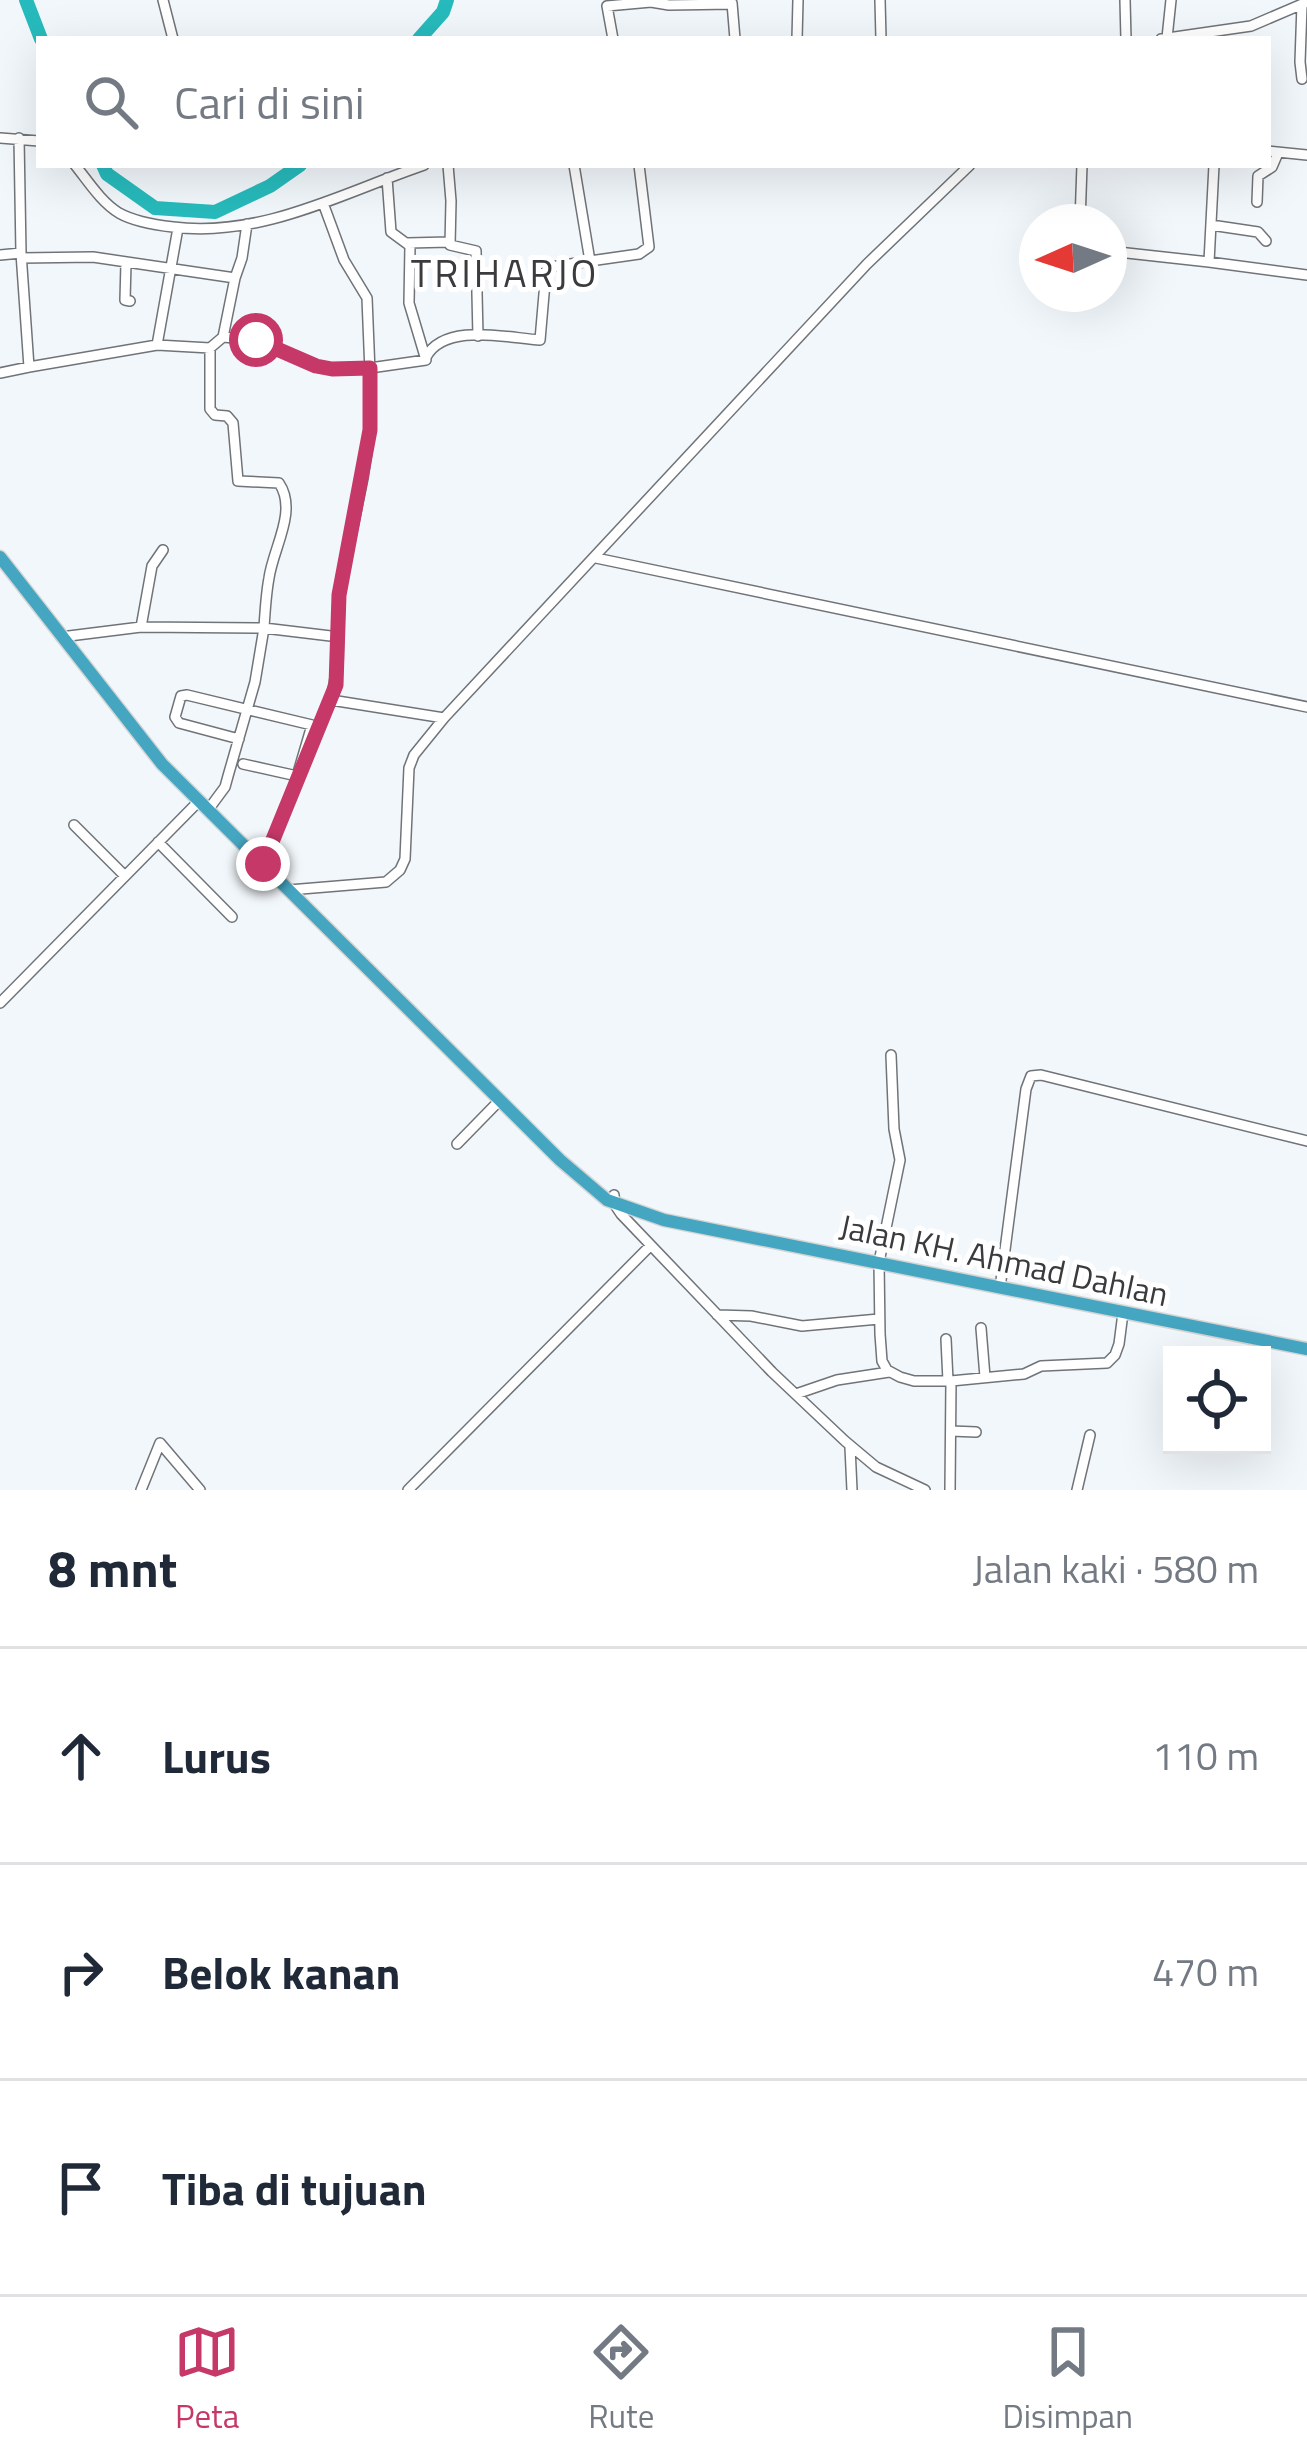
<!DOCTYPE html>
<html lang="id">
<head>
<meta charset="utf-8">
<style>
  :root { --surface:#fff; --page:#f2f2f3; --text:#1f2937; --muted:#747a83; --line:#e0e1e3; --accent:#c53868 }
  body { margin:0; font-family:"Titillium Web",sans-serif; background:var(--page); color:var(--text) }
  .controls { position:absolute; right:36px; bottom:36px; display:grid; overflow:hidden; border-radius:0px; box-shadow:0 12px 48px #0002 }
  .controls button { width:108px; height:108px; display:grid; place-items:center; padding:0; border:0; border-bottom:3px solid var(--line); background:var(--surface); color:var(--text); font:60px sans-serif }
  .compass { position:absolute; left:1019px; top:204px; width:108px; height:108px; border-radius:50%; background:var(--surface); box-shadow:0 12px 48px #0002; rotate:267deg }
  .stop { position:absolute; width:36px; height:36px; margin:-27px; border:9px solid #c53868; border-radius:50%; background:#fff }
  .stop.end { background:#c53868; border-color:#fff; box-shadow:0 3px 12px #0008 }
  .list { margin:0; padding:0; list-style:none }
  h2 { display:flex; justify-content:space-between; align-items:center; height:156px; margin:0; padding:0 48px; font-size:51px }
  h2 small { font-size:39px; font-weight:400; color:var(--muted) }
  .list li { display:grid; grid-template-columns:78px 1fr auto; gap:36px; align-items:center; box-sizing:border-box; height:216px; padding:0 48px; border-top:3px solid var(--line) }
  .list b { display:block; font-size:45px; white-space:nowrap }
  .list em { font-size:39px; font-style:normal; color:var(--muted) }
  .icon { flex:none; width:66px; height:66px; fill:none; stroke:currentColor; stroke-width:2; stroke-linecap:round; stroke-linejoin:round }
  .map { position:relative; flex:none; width:1307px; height:1490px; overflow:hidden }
  .search { position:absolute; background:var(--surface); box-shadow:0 12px 48px #0002; left:36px; right:36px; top:36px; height:132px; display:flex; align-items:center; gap:30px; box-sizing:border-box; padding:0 42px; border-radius:0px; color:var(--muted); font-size:45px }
  .sheet { height:804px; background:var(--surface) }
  nav { display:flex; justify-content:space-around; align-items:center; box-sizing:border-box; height:168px; border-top:3px solid var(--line); background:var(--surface); font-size:33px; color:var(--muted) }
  nav a { display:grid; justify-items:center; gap:6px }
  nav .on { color:var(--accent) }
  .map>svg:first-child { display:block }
</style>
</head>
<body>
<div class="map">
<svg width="1307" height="1490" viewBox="0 0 1307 1490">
  <rect width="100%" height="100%" fill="#f2f7fb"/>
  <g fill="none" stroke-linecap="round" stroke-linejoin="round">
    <path stroke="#27babc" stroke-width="14" d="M26,0L41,39
      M419,39L443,12L447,0
      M103,165L107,174L155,208L215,212L270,186L300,165"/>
    <defs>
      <path id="minor" d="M163,0L173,39
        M880,0L881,39
        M1125,0L1126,39
        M732,3L735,39
        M1167,38L1171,0
        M613,39L607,6L651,2L669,5L732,4
        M797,39L798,0
        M1161,39L1251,26L1307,2
        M1302,79L1300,62L1302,5
        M0,138L39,141
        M1268,151L1307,155
        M75,165C88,181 101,202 119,213C135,222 155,225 173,227C262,238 342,193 424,165
        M448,165L451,201L450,245L476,251L478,336
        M1214,165L1209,262L1307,275
        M1257,202L1258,176L1272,167L1278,153
        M323,203L344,260L367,298L371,397L370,431L363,478L339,595L338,662L331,700
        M1080,222L1082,165
        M1211,225L1258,232L1266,241
        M178,228L157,345L210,348L223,337L235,278
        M408,243L449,242
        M1109,251L1209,262
        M0,255L21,253
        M22,258L93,257L235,278L242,258L247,224
        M590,261L639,254L649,247L639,165
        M126,263L125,300L130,301
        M223,337L256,340L316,366L332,369L370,368L426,360L409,303L410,246L391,232L387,178
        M210,348V409L215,415L227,416L233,423L238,481L279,483C298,511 273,548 269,578C266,594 265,611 264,628L339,637
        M426,357C445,322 507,338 540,340L546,271L551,267L590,261L574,165
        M29,367L157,345
        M0,373L29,367L21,253L19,138
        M596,558L1307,707
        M141,627L152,566L163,550
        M61,637L141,627L264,628L255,682L228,776L225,787L208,810
        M315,737L331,700L444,718
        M239,739L179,723L175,717L181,696L187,695L312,725L297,776L243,764
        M74,825L125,876
        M158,842L232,917
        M263,864L299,775
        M289,890L386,882L400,870L405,859L409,768L414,755L444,718L867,264L970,165
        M0,1003L199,801
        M891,1055L894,1129L900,1160L879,1262L880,1334L882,1361L887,1370L900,1377L914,1381H951L1024,1374L1041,1366L1107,1363L1115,1355L1119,1344L1123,1313
        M457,1144L500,1100
        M614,1195L615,1205L621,1214L772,1372L845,1441L876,1467L925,1490
        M1000,1288L1026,1089L1031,1076L1041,1075L1307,1141
        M717,1315L751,1316L802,1326L879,1319
        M981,1328L985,1377
        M946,1339L948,1381
        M796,1394L837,1380L889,1372
        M951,1431L976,1432
        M850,1447L852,1490
        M141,1490L160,1443L200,1490
        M408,1490L650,1246
        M950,1490L951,1381
        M1077,1490L1090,1435"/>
      <path id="highway" d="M0,557L162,764L560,1160L607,1200L664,1220L1307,1349"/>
    </defs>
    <use href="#minor" stroke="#707478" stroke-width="12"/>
    <use href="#highway" stroke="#d3d4d4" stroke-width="15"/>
    <use href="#minor" stroke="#fff" stroke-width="9"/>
    <use href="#highway" stroke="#45a6c2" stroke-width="12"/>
  </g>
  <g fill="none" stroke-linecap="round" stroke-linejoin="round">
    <path stroke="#c53868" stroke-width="15" d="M256,340L316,366L332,369L370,368V430L339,595L336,685L263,864"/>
  </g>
  <g text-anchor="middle" stroke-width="10" stroke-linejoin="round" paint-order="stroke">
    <g font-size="33" fill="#393b3d" stroke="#fff">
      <text transform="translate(1004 1260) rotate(12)" y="12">Jalan KH. Ahmad Dahlan</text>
    </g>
    <g font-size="39" letter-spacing="3" fill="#393b3d" stroke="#fff">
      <text x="505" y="287">TRIHARJO</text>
    </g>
  </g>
</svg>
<div class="controls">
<button><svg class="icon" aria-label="locate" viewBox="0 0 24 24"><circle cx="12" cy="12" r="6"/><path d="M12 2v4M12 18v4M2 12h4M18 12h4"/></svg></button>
</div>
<svg class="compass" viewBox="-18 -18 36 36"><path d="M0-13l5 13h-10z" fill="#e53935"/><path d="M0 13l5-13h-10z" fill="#747a83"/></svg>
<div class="stop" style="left:256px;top:340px"></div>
<div class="stop end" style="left:263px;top:864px"></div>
<div class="search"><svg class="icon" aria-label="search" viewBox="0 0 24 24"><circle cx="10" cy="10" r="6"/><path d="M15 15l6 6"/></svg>Cari di sini</div>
</div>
<section class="sheet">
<h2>8 mnt<small>Jalan kaki · 580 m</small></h2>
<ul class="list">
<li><svg class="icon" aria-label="ahead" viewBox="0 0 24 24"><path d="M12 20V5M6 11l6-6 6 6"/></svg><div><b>Lurus</b></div><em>110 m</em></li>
<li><svg class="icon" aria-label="right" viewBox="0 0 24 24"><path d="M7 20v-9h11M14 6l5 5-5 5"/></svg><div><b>Belok kanan</b></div><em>470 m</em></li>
<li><svg class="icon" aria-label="arrive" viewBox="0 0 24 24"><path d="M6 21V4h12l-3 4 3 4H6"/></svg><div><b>Tiba di tujuan</b></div></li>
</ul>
</section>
<nav>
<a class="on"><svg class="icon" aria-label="map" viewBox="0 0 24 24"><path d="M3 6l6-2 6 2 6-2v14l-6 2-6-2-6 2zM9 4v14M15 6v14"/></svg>Peta</a>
<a><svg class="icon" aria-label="directions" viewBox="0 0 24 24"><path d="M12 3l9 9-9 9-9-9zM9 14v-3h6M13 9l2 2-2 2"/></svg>Rute</a>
<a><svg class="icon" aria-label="saved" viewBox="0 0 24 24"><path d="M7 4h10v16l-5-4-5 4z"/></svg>Disimpan</a>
</nav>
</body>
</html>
